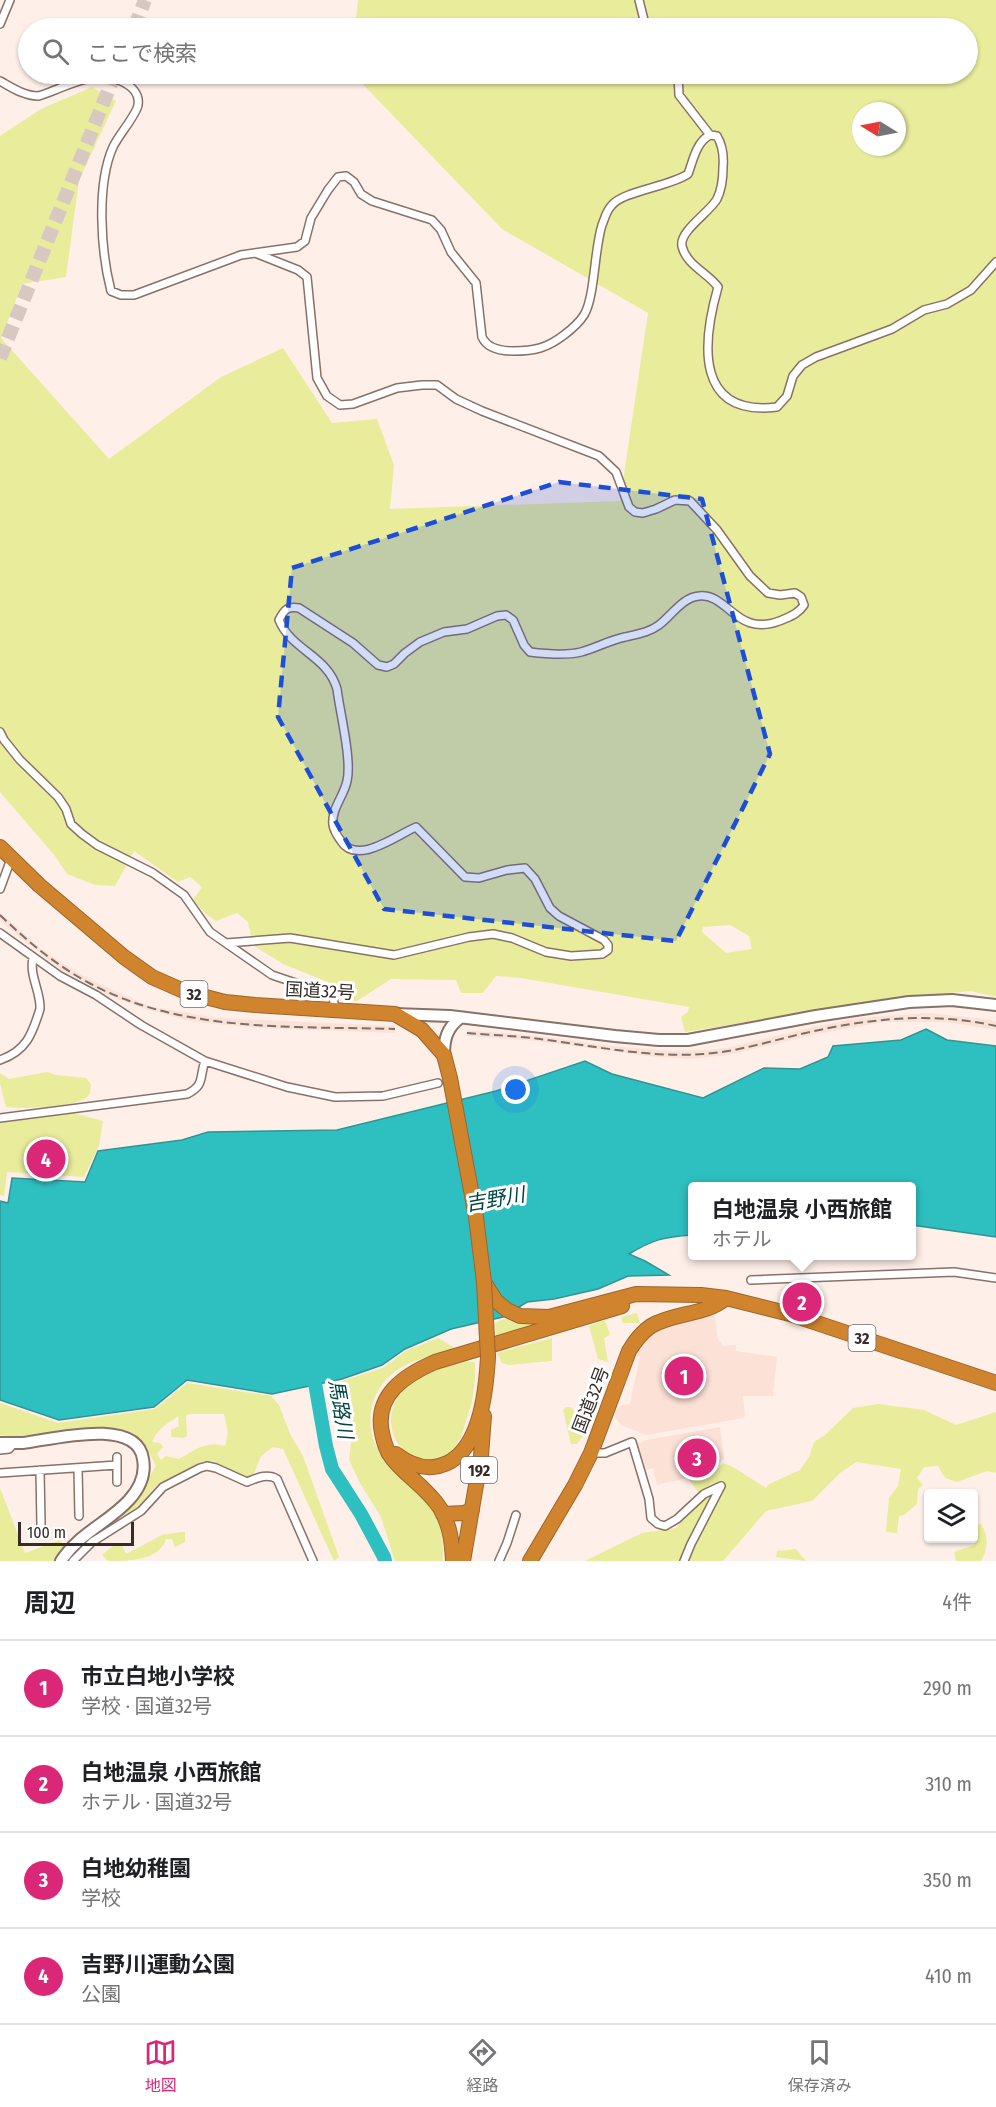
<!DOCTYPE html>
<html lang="ja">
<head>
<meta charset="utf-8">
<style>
  :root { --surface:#fff; --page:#f2f2f2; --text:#202124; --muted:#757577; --line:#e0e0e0; --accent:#db2777 }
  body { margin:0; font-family:"Fira Sans Condensed","Noto Sans JP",sans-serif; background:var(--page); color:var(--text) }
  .controls { position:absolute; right:18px; bottom:18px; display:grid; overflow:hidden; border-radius:6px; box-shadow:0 2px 4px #0004 }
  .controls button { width:54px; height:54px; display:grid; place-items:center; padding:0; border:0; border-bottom:2px solid var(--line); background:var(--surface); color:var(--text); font:30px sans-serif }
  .compass { position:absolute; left:852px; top:102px; width:54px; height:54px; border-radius:50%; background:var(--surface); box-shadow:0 2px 4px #0004; rotate:280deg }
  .scale { position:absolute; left:18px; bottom:15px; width:116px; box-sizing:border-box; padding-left:6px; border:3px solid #362c28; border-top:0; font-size:16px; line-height:21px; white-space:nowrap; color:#362c28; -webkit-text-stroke:4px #fff; paint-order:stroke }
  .you { position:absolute; left:516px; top:1090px; width:21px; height:21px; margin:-15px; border:4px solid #fff; border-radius:50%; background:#1a73e8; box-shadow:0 0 0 9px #1a73e833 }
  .badge { display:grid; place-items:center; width:39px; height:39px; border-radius:50%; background:var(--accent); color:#fff; font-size:20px; font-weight:700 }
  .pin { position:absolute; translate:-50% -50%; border:3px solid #fff; box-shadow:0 2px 6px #0006 }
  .popup { position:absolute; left:688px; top:1182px; width:228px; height:78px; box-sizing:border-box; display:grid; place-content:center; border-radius:6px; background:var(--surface); filter:drop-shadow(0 2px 4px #0005); font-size:20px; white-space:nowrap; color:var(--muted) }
  .popup b { font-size:22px; color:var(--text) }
  .popup::after { content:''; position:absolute; left:50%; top:100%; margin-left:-12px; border:12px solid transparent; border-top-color:var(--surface) }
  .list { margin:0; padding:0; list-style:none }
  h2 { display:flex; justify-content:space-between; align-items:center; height:78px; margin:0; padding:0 24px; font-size:26px }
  h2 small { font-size:20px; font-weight:400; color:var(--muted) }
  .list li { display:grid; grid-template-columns:39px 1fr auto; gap:18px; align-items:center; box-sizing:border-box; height:96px; padding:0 24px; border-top:2px solid var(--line) }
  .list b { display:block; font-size:22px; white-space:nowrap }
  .list p { margin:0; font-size:20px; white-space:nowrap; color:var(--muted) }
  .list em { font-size:20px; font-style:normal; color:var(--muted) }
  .icon { flex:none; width:33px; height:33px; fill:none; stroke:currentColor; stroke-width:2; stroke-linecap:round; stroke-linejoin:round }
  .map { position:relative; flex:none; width:996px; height:1561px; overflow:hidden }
  .search { position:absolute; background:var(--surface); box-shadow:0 2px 4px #0004; left:18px; right:18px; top:18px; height:66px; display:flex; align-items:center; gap:15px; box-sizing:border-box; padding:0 21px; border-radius:33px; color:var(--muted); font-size:22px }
  .sheet { height:462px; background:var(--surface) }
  nav { display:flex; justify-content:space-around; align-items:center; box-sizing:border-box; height:84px; border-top:2px solid var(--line); background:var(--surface); font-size:16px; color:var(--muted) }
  nav a { display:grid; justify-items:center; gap:3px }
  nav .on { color:var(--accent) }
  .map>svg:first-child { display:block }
</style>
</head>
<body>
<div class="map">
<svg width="996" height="1561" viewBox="0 0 996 1561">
  <rect width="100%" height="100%" fill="#ffefe9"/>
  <path fill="#fce1d7" d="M0,912L40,948L65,965L93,981L149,1006L216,1018L395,1026V1033L262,1028L215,1024L190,1021L148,1010L110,996L62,970L13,932L0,920Z
    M929,1013L992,1020L996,1022V1030L948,1022H883L817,1034L728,1055L689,1059L647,1056L537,1041L467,1036V1030L537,1036L612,1046L671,1051L706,1050L726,1048L813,1027L858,1018Z
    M715,1315L717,1337L723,1346L736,1345V1351L777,1357L773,1396H743L745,1417L738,1419L646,1435L621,1425L615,1417V1411L622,1405L630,1404L640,1357L632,1353L641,1339L668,1323Z
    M720,1427L724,1458L709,1473L657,1485L653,1468L646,1470L638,1444L646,1440Z"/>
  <path fill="#e8ec9b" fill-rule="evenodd" d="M358,0H996V997L971,991L895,998L685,1032L681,1017L688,1012L689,1007L521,978L496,976L483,993H461L456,980L391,979L357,1001L341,1000L328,982L283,964L253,945L248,922L237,913L216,921L206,914L193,900L202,887L190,877L178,882L134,851L115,886L95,885L67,874L55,856L0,792V136L41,109L92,87L116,101L79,180L66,277L22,284L1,338L109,459L221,377L283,348L332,423L377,419L394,465L390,509L620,501L648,313L502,229L353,74H968V28H355ZM861,111H897V147H861ZM730,925L749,936L752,949L726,953L702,932L703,927Z
    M47,1072L56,1075L86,1078L91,1084C90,1089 91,1094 87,1097C75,1108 22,1109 6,1107L0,1083V1073L9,1079Z
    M73,1113L103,1121L99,1146L84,1177L7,1172L4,1196L0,1195V1123Z
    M637,1313L640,1323H623L621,1317Z
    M504,1319L522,1323H542L496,1337L495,1323Z
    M605,1320L610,1335L604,1338L608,1362L598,1359L589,1326Z
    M438,1338L455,1348C434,1355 408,1360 391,1375C365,1397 364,1437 386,1462C394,1471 406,1477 414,1486C421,1493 429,1503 434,1511C443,1526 443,1545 443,1561H395L381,1517L360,1483L349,1460L352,1434L347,1396L338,1389L339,1382L383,1368L406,1351Z
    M552,1338V1361L509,1365L502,1363L497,1353Z
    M466,1362H475V1380L472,1402L460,1440H458L457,1449C402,1496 337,1384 466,1362Z
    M187,1383L271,1396L279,1405L290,1434L303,1456L339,1557L334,1561L283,1449L273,1447L261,1456L253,1476L244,1478L213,1461H203L156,1486L131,1516L124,1518L122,1516L123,1512L133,1504L156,1466C127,1400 55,1444 0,1435V1403L58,1423L155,1409ZM189,1414H224L228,1433L225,1446C205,1441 196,1449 179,1459L166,1456L161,1460L157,1454L163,1447L160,1443L152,1442C157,1429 167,1424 178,1416L179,1426L171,1430V1437L183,1438L187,1436L186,1416Z
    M878,1404L924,1410L956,1425L996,1412V1473L987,1471L957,1482L945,1478L938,1466L924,1467L917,1478L923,1485L918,1489L917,1504L904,1515L899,1516L897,1533L886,1532L889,1498L898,1486L901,1469L856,1462L840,1473L812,1501L766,1511L723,1561H585L642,1533L676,1528L699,1493L689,1480L711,1477L723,1463L733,1467L766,1488L769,1484L800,1470L809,1457L814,1442L825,1435L853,1408Z
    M566,1407H571L579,1416L587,1419L590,1427L577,1444H571L563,1410Z
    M0,1488L25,1553L60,1540L64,1547L58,1561H0Z
    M977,1524H981C989,1536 988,1549 981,1561H956L954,1552L974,1545L972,1539L974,1538V1527Z
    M181,1532H185V1542L175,1547L172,1539H166C159,1561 128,1561 108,1561L102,1555L115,1544L122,1545L126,1554L162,1535Z
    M796,1549L806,1561L776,1557L777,1551Z"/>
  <path fill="#2ec0c1" stroke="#309493" stroke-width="1.5" d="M926,1029L947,1040L996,1046V1237L912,1225V1186H692V1235C664,1237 654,1239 629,1254L645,1261L669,1275L628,1276L598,1289L554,1299L527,1302L503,1317L451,1329L405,1349L382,1365L342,1379L272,1394L187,1380L154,1407L59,1420L0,1400V1201L8,1203L12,1178L85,1182L98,1151L182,1140L208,1132L337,1130L496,1091L585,1061L612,1074L703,1098L764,1068L800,1069L828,1057L833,1046L901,1040Z"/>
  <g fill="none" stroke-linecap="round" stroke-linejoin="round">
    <path stroke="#2ec0c1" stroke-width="14" d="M312,1366L326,1446L332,1469L361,1514L384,1557L385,1561"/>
    <path stroke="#d7c8c2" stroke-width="14" stroke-dasharray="14 7" stroke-linecap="butt" d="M134,28L145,0
      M0,358L115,74"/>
    <defs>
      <path id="street" d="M639,0L646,28
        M0,24L10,0
        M678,74L679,95L710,135L717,136C723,146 724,155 723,167C723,178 722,189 717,199C710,212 679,231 682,246C686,265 708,273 718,287C702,343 695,417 777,407L787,396L793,376L802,365L816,357L892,329L924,310L947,304L971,290L996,262
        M0,81C11,87 24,96 38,96C43,95 50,92 55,90C75,82 99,71 121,81C130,85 140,93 138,105C137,114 118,136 113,147C96,185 101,252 111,291L121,295H134L241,255L297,247L305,241L311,218L328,190L338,177L346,176L354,182L361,194L372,201L432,220L441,230L451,252L476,283L482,337C487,348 501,351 513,351C535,351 547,348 564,335C572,329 579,323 584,315C595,297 594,250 602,225C605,218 606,211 612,205C624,191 668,187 688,174C693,161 696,142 710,135
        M0,732L4,740L20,760L58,797L66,809L71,824L82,834L97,845L153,873L184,895L210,932L272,975L328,994L333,997L335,1009
        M0,889L11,859
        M0,933L60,976L96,995L141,1025L205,1061L287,1087L335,1097L383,1096L438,1083
        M226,943L290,938L394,955L469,937L493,934L512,938L546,952L571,956L602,954L608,950V945L604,940L559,916L550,908L535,879L525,868L507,870L479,878L465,877L416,827C397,835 357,866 341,841C338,837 334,831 333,825C331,809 344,796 347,781C352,760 340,713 337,689C328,656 291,650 279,620C284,610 287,606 299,608L353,643L378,665L387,667L394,664L405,653L420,642L444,632L467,629L497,616L506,615L513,620L524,645L530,652C546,654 565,656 581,652C596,648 610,640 625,637C637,634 648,633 659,625C671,616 683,597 699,596C729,593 736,639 782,620C791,616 799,613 804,605L801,597L795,593L780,595L768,593L750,576L717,530L690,501L675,500L656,509L643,513L635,512L629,507L616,472L599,456L482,411L456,399L437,385H422L397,388L353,404L340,405L327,396L317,378L307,277L298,270L255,253
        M0,1060C26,1051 32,1035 40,1009C41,992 29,976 33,958
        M0,1118L187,1094C205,1085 199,1078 205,1061
        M751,1280L954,1272L996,1278
        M0,1450L9,1449L14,1443
        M592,1453H605L632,1442L649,1499L651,1518L658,1524L665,1526L677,1519L704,1494L721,1486L691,1544L684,1561
        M117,1457V1482
        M78,1468L79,1516
        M40,1470L41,1525
        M0,1473L117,1465
        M73,1561L92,1542L141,1511L163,1487L200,1468L207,1466L216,1468L247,1482C257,1478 267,1473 277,1479L313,1561
        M499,1561L507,1543L516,1515"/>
      <path id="secondary" d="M395,1014L450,1016L615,1036L659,1040H688L816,1016L909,1002L952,1000L996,1005
        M444,1055C444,1039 447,1028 460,1018
        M0,1443C8,1443 15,1443 23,1443C50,1440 137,1416 143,1459C146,1475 139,1489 129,1500C108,1523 79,1533 61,1561"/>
      <path id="highway" d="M0,847L39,885L124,957L152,977L186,992L225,1002L255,1005L395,1014L422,1030L444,1055L450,1078L476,1217L484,1282L496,1301L507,1310L520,1316L549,1317L636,1294L701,1295L726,1298L790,1314L996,1383
        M396,1454C409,1464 423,1470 439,1466C480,1456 486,1392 488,1357
        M443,1514L464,1513L472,1510
        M453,1561C452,1541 450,1525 440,1508C427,1488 406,1476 392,1458C386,1451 384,1442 382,1433C374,1395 405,1375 435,1362L622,1306
        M463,1561L481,1456L484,1416
        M530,1561L575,1485L591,1453L629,1351C635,1341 642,1332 651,1326C675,1312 704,1316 726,1298"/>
    </defs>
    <use href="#street" stroke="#887168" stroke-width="10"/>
    <use href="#secondary" stroke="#887168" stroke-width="14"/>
    <use href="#highway" stroke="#9b652c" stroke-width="16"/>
    <use href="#street" stroke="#fff" stroke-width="7"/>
    <use href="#secondary" stroke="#fff" stroke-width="10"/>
    <use href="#highway" stroke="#d1842e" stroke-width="14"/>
    <path stroke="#7b6f6a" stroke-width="2" stroke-dasharray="9 4.5" stroke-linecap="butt" d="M0,915C28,942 57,966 91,984C184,1033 293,1026 395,1029
      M467,1033C491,1035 516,1036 540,1039C594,1046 649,1058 703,1054C735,1052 767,1042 797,1035C864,1019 929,1011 996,1026"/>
    <defs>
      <path id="highway-bridge" d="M484,1282L488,1357"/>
    </defs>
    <use href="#highway-bridge" stroke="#9b652c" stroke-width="16" stroke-linecap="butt"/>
    <use href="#highway-bridge" stroke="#d1842e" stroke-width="14"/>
  </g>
  <path fill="#1d4ed8" fill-opacity="0.2" stroke="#1d4ed8" stroke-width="4.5" stroke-dasharray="12 8" stroke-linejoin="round" d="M559,482L702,499L770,754L676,941L384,909L278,717L292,568Z"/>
  <g text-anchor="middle" stroke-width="6" stroke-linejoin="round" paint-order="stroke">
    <g fill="#fff" stroke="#726b68" stroke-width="1.5">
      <rect x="180.5" y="981" width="27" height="26" rx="4.5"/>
      <rect x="848.5" y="1325" width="27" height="26" rx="4.5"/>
      <rect x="461" y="1457" width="36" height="26" rx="4.5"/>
    </g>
    <g font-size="16" font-weight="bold" fill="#362c28">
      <text x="194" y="1000">32</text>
      <text x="862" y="1344">32</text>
      <text x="479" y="1476">192</text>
    </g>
    <g font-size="18" fill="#362c28" stroke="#fff">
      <text transform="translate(320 991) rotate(3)" y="6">国道32号</text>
      <text transform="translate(591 1400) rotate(-69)" y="6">国道32号</text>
    </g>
    <g font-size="20" font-style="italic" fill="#024343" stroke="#fff">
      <text transform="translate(495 1199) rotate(-10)" y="7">吉野川</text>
      <text transform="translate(341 1409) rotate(80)" y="7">馬路川</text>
    </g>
  </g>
</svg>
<div class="controls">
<button><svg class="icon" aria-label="layers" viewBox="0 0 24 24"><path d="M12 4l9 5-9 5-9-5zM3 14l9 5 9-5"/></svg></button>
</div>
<svg class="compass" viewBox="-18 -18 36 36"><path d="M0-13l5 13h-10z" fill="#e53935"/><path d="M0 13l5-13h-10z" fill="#757577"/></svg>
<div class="scale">100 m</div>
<div class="you"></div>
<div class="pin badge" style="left:684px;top:1376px">1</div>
<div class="pin badge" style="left:802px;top:1302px">2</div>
<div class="popup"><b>白地温泉 小西旅館</b>ホテル</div>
<div class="pin badge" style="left:697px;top:1458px">3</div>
<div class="pin badge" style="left:46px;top:1159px">4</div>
<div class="search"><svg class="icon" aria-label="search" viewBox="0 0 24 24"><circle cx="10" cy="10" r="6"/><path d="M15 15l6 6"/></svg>ここで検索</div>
</div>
<section class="sheet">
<h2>周辺<small>4件</small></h2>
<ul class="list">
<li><span class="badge">1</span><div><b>市立白地小学校</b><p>学校 · 国道32号</p></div><em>290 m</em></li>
<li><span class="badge">2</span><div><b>白地温泉 小西旅館</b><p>ホテル · 国道32号</p></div><em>310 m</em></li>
<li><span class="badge">3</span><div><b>白地幼稚園</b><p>学校</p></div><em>350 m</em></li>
<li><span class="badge">4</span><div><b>吉野川運動公園</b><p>公園</p></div><em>410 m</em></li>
</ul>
</section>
<nav>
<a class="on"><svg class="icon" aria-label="map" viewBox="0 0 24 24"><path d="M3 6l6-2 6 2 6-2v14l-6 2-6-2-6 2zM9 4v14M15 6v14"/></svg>地図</a>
<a><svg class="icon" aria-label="directions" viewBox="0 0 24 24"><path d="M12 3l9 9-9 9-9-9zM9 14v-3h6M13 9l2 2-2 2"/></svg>経路</a>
<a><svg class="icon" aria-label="saved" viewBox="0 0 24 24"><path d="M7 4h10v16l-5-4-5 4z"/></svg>保存済み</a>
</nav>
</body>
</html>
